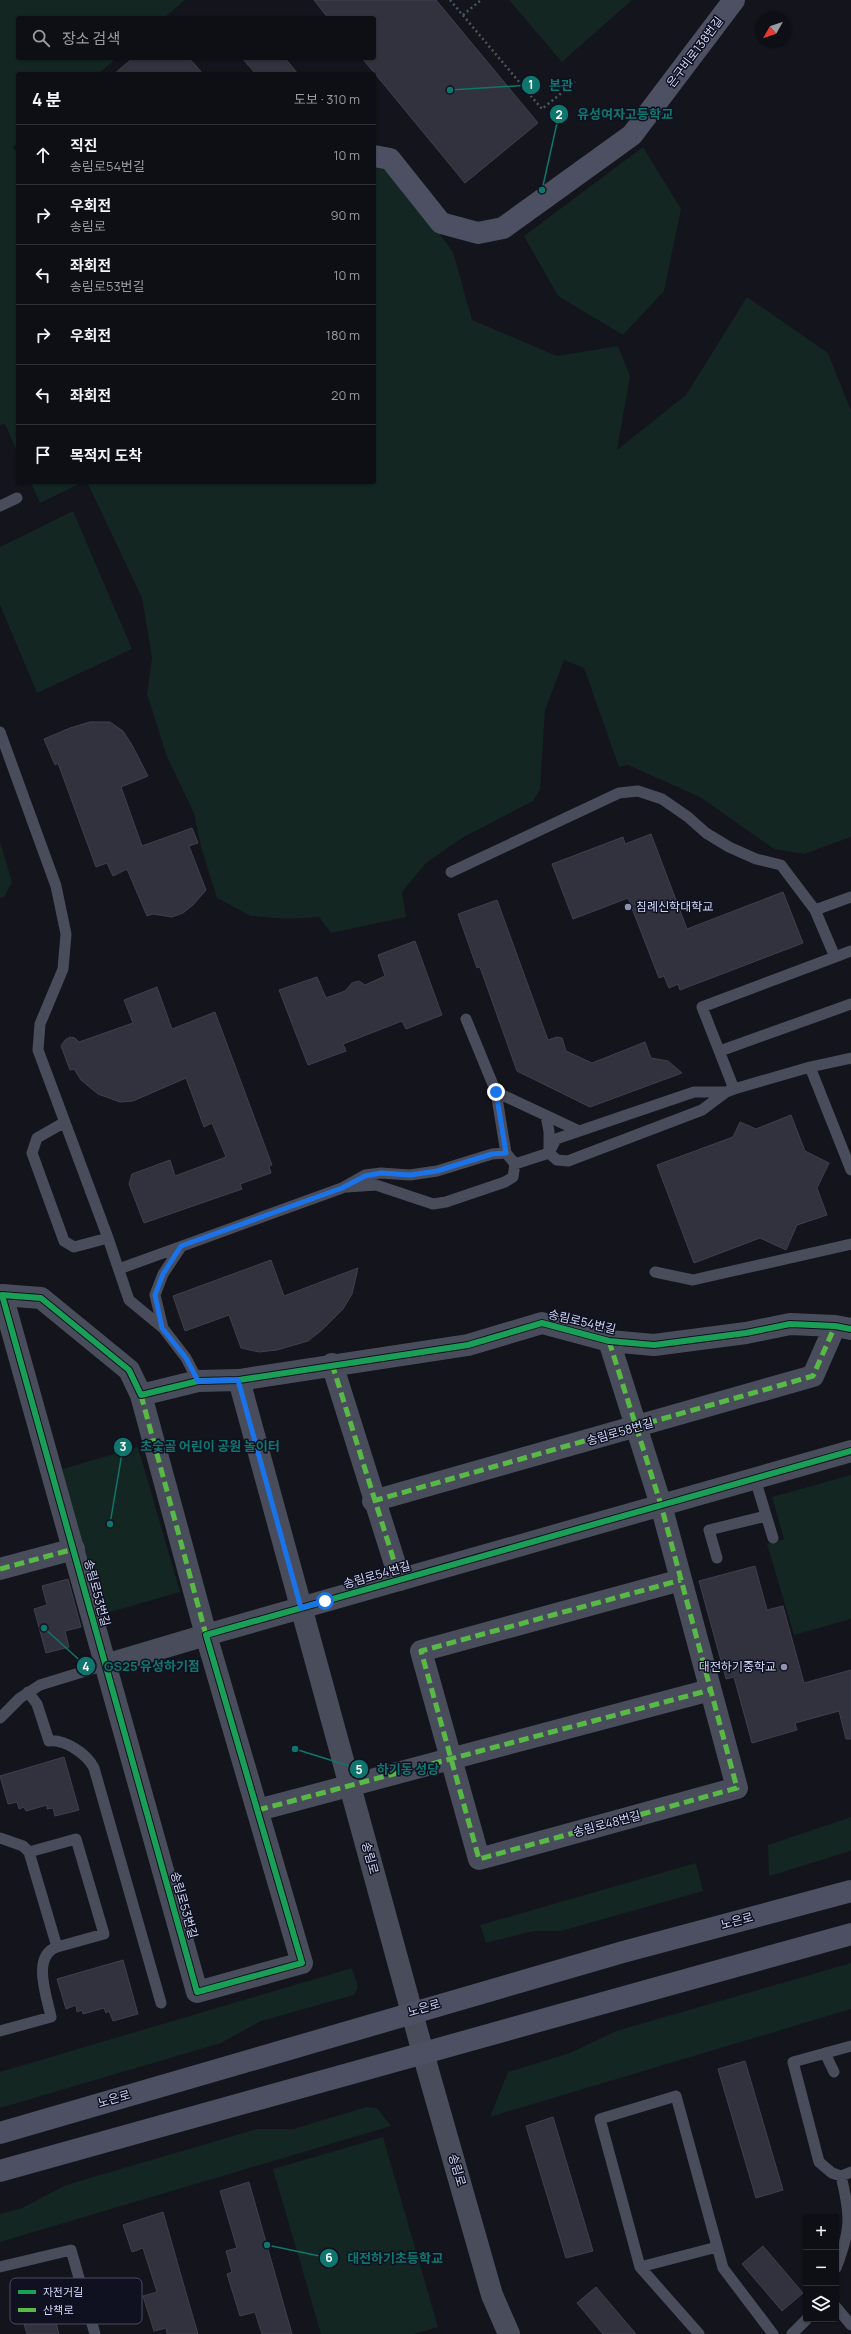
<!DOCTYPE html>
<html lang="ko">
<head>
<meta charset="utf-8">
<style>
  :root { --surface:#0e0f15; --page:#1c1d22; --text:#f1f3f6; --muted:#9b9ca0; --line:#2e2f34 }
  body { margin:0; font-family:Manrope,"Noto Sans KR",sans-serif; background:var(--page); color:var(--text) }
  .controls { position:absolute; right:12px; bottom:12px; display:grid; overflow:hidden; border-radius:4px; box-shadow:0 1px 3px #0004 }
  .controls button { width:36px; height:36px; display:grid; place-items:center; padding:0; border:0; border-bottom:1px solid var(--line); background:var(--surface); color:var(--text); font:20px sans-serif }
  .compass { position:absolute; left:755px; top:12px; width:36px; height:36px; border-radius:50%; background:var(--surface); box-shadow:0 1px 3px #0004; rotate:230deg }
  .stop { position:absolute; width:12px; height:12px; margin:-9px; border:3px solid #1a73e8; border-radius:50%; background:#fff }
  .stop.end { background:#1a73e8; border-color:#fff; box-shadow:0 1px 4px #0008 }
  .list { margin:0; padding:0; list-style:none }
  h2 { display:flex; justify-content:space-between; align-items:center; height:52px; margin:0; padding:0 16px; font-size:17px }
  h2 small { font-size:13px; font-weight:400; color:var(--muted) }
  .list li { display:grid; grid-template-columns:26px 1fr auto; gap:12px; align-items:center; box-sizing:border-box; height:60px; padding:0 16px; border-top:1px solid var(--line) }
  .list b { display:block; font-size:15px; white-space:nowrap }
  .list p { margin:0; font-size:13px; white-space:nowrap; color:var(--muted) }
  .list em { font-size:13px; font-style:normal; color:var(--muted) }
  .icon { flex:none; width:22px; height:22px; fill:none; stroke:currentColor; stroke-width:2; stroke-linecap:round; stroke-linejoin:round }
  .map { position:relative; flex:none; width:851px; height:2334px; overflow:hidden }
  .search { position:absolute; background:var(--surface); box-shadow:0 1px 3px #0004; left:16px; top:16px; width:360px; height:44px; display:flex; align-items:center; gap:10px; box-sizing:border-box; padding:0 14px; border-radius:4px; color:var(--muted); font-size:15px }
  .panel { position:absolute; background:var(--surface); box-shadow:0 1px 3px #0004; left:16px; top:72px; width:360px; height:412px; border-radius:4px }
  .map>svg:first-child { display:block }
</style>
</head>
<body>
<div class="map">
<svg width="851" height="2334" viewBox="0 0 851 2334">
  <rect width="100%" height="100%" fill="#13141c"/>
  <path fill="#132622" d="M0,0H185L164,18H18V58H117L98,74H18V142L13,147L18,154V454L5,424L0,425Z
    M509,0H632L562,62Z
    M643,147L681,209L664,291L623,335L558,296L524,236Z
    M374,167L393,172L453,252L472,320L557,356L618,346L630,376L617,450L686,395L747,297L828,353L851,411V837L804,854L774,849L700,797L628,765L619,767L584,668L564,660L545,710L540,789L533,801L462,838L426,863L402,892L406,917L331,933L319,917L287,919L251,916L217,898L201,847L194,813L167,757L147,694L152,658L142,598L87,482H374Z
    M31,482H83L40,503Z
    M73,511L132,649L37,693L0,605V547Z
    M0,842L12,882L4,897L0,898Z
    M138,1447L180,1592L100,1615L59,1470Z
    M851,1475V1619L794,1635L767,1544L784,1539L772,1497Z
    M851,1817V1851L769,1876L768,1845Z
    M696,1863L703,1891L561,1931H534L486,1943L480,1925Z
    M851,1963V2009L490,2117L508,2072L570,2053L616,2031Z
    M352,1968L358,1987L354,1995L261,2021L221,2043L0,2108V2072Z
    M366,2107L377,2108L391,2126L0,2242V2214L22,2208L66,2185L257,2129H293Z
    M383,2137L438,2327L413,2334H321L273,2169Z"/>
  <path fill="#31323e" stroke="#3e404f" d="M314,0H436L538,123L465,183L362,58H374V18H328Z
    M133,58H189L203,74H114Z
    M242,58H285L298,74H256Z
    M90,722H110L123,731L132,745L148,776L121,787L142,846L192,828L198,843L189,846L206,890L193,905L183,913L172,917L153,914L147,916L127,869L113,876L107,863L96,867L58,763L55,765L44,739L70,728Z
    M651,834L687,929L783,892L803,943L680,990L678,984L669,988L664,976L659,978L628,898L573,919L552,864L623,837L625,844Z
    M497,900L548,1040L557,1037L562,1038L566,1051L592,1063L645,1042L651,1058L668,1061L682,1073L590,1107L517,1071L480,967L477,968L458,914Z
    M415,941L442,1015L406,1029L402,1021L343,1044L346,1051L308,1065L279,990L317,977L326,998L345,991L352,983L359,981L365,985L385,976L378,955Z
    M157,987L172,1029L215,1012L272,1165L269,1166L271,1173L240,1184L242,1189L144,1223L129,1184L132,1174L170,1160L175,1176L226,1157L212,1123L204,1127L186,1078L133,1101L120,1102L98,1094L81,1080L74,1069L70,1070L61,1046L65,1040L70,1037L75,1038L79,1042L133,1023L124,1000Z
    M791,1115L805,1151L829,1163L817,1188L827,1215L797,1225L786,1250L760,1238L694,1263L657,1165L733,1137L740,1122L756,1129Z
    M271,1260L284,1296L358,1268L352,1294L343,1309L322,1330L308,1341L277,1350L259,1352L241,1348L229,1315L185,1331L173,1296Z
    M755,1566L767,1610L783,1606L804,1683L851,1670V1739H846L839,1711L795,1723L797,1730L752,1743L734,1677L726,1679L699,1581Z
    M68,1579L81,1627L65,1631L69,1647L46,1653L34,1609L47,1605L42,1586Z
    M64,1757L79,1810L55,1816L53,1808L47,1809V1805L26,1811L24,1807L19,1809L17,1802L8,1804L0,1776Z
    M123,1960L138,2014L113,2021L109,2011L106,2013L104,2008L83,2014L82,2010L77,2012L76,2005L66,2009L57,1979Z
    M745,2061L783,2190L756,2198L718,2069Z
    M553,2117L593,2251L566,2258L526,2126Z
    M249,2182L292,2334H262L255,2312L240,2316L227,2274L232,2272L226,2251L237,2248L220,2191Z
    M163,2212L186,2293L198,2334H167L166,2328L154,2331L143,2296L157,2292L143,2248L132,2252L123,2225Z
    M763,2246L803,2293L782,2311L742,2264Z
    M45,2280L59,2334H27L13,2287Z
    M596,2287L636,2334H603L577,2303Z"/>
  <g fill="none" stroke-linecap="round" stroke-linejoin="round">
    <path stroke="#49585d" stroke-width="2.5" stroke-dasharray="2 3" stroke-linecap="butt" d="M450,0L542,109L575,82
      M463,15L481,0"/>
    <path stroke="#494d5b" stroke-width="11" d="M0,506L17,498
      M0,732L56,886L66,934L63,969L40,1024L38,1050L108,1238L129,1300L163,1328L186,1358L198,1381
      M451,872L619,793L638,791L662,799L688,817L706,833L729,847L756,859L781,865L815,910L835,957L702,1007L734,1089
      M815,910L851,897
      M835,957L851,951
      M720,1051L851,1004
      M810,1067L851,1170
      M496,1092L577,1130
      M546,1116L549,1131V1153L557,1160L568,1161L702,1110L726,1092L734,1089L810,1067L851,1058
      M65,1122L37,1138L32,1153L64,1241L74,1247L108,1238
      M550,1151L556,1139L694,1092H726
      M515,1164L549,1153
      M347,1187L376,1185L433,1204L446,1202L505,1182L513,1177L515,1164L506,1153L496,1092L466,1019
      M119,1269L342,1188L365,1175L381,1173L410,1175L437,1171L492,1154L506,1153
      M655,1272L693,1280L851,1244
      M163,1328L155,1295L163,1274L181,1247
      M755,1479L773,1538
      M717,1558L709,1530L766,1516
      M28,1692L37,1704L49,1741C65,1739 87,1754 94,1768L161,2003
      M0,1718L20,1698L40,1685L105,1665
      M0,1838L23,1846L29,1852L57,1947C31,1956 47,1997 51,2017L0,2031
      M29,1852L76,1839L104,1934L57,1947
      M851,2046L793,2062L819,2162L832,2173L841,2176L851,2172
      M825,2053L834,2072
      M0,2267L71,2250L95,2334
      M640,2267L717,2247
      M836,2268C851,2229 851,2217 841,2176
      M836,2307L851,2325
      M699,2334L640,2267L600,2119L676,2096L723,2268L773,2334
      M792,2334L807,2319"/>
    <path stroke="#494d5b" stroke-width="22" d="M851,1329L835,1326L790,1324L746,1333L654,1345L609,1341L542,1323L468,1345L239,1380L198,1381L141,1395L129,1370L41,1298L2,1295L197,1992L302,1963L206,1635L851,1451
      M609,1341L661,1505L737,1788L479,1859L421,1651L681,1580
      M332,1364L400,1580
      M239,1380L423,2053L492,2295L509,2334
      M373,1501L813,1376L835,1326
      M0,1569L74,1549
      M105,1665L206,1635L141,1395
      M258,1810L710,1690"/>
    <path stroke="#4c5062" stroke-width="22" d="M374,156L390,159L441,223L478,233L503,228L632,135L734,0
      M0,2133L623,1952L851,1891
      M0,2171L851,1934"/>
    <path stroke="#58b947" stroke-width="5" stroke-dasharray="10 5" stroke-linecap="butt" d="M609,1341L661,1505L737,1788L479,1859L421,1651L681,1580
      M332,1364L400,1580
      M141,1395L206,1635
      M373,1501L813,1376L835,1326
      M0,1569L74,1549
      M258,1810L710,1690"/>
    <defs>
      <path id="cycleway" d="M851,1329L835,1326L790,1324L746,1333L654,1345L609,1341L542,1323L468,1345L239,1380L198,1381L141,1395L129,1370L41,1298L2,1295L197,1992L302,1963L206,1635L851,1451"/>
    </defs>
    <use href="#cycleway" stroke="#0f1120" stroke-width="8"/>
    <use href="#cycleway" stroke="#1a9f57" stroke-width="6"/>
  </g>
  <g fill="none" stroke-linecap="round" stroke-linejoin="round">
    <path stroke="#1a73e8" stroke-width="5" d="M325,1601L301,1608L238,1380L198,1381L186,1358L162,1328L155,1295L163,1274L181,1246L342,1188L365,1176L381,1173L410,1175L437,1171L492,1154L506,1153L496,1092"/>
  </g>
  <g fill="#9093ac" stroke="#0f1120" stroke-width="1.5">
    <circle cx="628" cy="907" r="4"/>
    <circle cx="784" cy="1667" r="4"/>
  </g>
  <g text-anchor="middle" stroke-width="3" stroke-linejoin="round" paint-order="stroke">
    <g font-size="12" fill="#d3d8fa" stroke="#0f1120">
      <text transform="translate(695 52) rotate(-53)" y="4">은구비로138번길</text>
      <text transform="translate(582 1322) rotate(13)" y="4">송림로54번길</text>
      <text transform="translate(620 1432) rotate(-16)" y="4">송림로58번길</text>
      <text transform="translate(377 1575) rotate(-16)" y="4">송림로54번길</text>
      <text transform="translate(97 1593) rotate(75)" y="4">송림로53번길</text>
      <text transform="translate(607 1824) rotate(-15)" y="4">송림로48번길</text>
      <text transform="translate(370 1858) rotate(75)" y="4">송림로</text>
      <text transform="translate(184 1905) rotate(74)" y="4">송림로53번길</text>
      <text transform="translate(737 1921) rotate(-15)" y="4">노은로</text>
      <text transform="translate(424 2008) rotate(-16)" y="4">노은로</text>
      <text transform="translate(114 2099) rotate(-16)" y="4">노은로</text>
      <text transform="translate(457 2170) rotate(74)" y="4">송림로</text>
    </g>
    <g font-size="12" fill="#d3d8fa" stroke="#0f1120" text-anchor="start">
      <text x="636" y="911">침례신학대학교</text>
      <text x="776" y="1671" text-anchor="end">대전하기중학교</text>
    </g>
  </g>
  <rect x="10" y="2278" width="132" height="46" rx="6" fill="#0f1120" stroke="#4a4d61" stroke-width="1"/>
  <rect x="18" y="2290" width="18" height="4" fill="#1a9f57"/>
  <rect x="18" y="2308" width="18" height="4" fill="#58b947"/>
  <g font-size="11" fill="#d3d8fa">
    <text x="43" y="2296">자전거길</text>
    <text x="43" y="2314">산책로</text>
  </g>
  <path fill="none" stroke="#0f766e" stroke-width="1.5" d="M450 90L531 85M542 190L559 114M110 1524L123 1447M44 1628L86 1666M295 1749L359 1769M267 2245L329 2258"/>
  <g fill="#0f766e" stroke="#0f1120" stroke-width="1.5">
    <circle cx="450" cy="90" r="4"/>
    <circle cx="542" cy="190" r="4"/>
    <circle cx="110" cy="1524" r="4"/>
    <circle cx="44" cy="1628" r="4"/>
    <circle cx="295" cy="1749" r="4"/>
    <circle cx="267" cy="2245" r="4"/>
    <circle cx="531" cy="85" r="10"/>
    <circle cx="559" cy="114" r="10"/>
    <circle cx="123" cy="1447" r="10"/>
    <circle cx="86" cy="1666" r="10"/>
    <circle cx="359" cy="1769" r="10"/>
    <circle cx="329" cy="2258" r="10"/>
  </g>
  <g font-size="12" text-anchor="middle" font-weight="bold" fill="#fff">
    <text x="531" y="89">1</text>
    <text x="559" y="119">2</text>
    <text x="123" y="1451">3</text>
    <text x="86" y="1671">4</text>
    <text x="359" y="1774">5</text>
    <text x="329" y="2262">6</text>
  </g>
  <g font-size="13" text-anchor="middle" font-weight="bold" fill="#0f766e" stroke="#0f1120" stroke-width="3" stroke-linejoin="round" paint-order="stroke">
    <text x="561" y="90">본관</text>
    <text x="625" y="119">유성여자고등학교</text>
    <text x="210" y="1451">초숯골 어린이 공원 놀이터</text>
    <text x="152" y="1671">GS25 유성하기점</text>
    <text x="408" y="1774">하기동 성당</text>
    <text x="395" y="2263">대전하기초등학교</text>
  </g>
</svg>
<div class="controls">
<button>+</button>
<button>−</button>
<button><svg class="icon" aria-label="layers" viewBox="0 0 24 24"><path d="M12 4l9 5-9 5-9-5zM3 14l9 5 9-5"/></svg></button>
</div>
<svg class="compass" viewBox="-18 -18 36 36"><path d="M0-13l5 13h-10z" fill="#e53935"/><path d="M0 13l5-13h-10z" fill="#9b9ca0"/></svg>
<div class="stop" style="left:325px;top:1601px"></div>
<div class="stop end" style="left:496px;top:1092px"></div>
<div class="search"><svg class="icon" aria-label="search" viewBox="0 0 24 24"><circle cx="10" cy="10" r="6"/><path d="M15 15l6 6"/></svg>장소 검색</div>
<section class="panel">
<h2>4 분<small>도보 · 310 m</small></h2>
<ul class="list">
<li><svg class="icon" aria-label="ahead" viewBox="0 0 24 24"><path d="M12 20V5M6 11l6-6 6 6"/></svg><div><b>직진</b><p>송림로54번길</p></div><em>10 m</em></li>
<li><svg class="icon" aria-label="right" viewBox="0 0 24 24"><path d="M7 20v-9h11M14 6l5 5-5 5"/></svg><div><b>우회전</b><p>송림로</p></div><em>90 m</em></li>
<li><svg class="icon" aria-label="left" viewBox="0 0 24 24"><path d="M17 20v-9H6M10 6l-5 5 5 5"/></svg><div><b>좌회전</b><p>송림로53번길</p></div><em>10 m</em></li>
<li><svg class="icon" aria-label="right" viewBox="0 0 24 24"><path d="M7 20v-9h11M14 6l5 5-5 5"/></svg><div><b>우회전</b></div><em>180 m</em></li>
<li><svg class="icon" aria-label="left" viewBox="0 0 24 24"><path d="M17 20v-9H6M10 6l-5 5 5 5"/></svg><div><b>좌회전</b></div><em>20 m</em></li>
<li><svg class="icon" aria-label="arrive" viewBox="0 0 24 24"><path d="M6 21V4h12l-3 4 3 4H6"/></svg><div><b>목적지 도착</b></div></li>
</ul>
</section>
</div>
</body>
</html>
